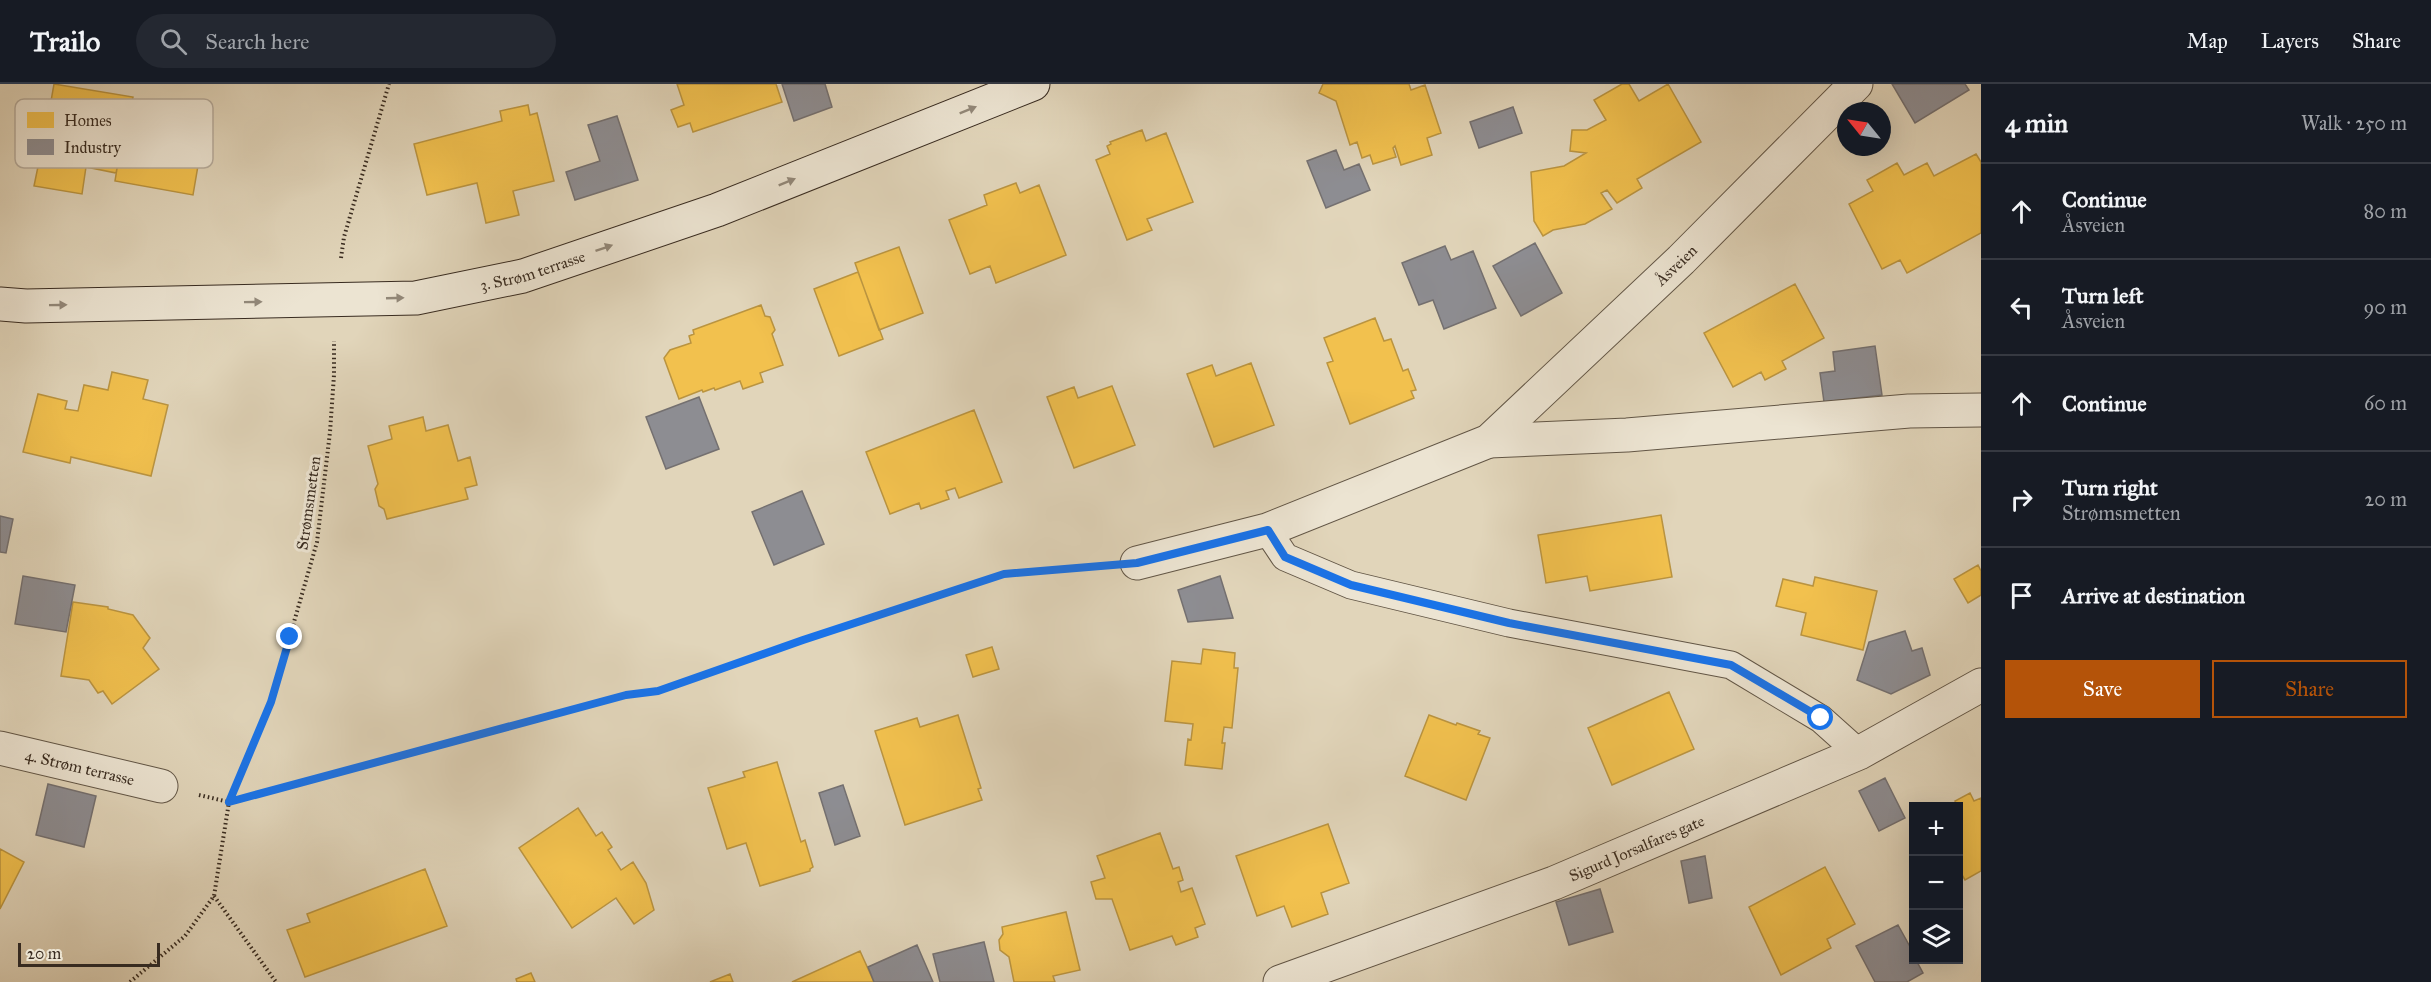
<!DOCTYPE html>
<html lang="en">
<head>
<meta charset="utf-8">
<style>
  :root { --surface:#171b24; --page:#242831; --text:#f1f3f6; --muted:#9ea1a6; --line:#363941; --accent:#b45309 }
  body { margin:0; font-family:"IM FELL Great Primer",serif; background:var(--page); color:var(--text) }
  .controls { position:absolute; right:18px; bottom:18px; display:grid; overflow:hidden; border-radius:0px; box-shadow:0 6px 24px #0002 }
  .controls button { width:54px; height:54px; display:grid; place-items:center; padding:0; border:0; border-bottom:2px solid var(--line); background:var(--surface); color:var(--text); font:30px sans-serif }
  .compass { position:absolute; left:1837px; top:18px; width:54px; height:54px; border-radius:50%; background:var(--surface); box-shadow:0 6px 24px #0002; rotate:300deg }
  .scale { position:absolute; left:18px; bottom:15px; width:142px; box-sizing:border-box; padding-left:6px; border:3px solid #382b20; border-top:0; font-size:16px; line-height:21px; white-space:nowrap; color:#382b20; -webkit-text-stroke:4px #ece4d2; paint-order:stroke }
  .stop { position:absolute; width:18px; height:18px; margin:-14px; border:4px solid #1a73e8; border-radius:50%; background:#fff }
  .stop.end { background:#1a73e8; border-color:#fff; box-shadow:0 2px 6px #0008 }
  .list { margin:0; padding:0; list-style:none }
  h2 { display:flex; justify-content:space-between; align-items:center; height:78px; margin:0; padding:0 24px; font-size:26px }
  h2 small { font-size:20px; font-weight:400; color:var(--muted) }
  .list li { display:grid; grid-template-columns:39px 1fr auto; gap:18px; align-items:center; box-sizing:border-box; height:96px; padding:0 24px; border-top:2px solid var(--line) }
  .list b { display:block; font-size:22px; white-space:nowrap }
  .list p { margin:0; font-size:20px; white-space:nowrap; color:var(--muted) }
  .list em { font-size:20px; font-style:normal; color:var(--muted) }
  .actions { display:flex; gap:12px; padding:18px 24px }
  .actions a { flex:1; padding:14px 0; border:2px solid var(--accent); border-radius:0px; text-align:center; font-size:21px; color:var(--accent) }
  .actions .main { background:var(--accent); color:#fff }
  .icon { flex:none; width:33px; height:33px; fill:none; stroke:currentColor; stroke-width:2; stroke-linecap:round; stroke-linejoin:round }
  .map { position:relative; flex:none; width:1981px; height:898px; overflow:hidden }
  header { display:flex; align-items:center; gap:36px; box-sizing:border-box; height:84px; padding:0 30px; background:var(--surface); border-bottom:2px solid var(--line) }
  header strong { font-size:28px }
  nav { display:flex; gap:33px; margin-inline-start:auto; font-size:21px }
  .search { width:420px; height:54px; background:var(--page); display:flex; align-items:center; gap:15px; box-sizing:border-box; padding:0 21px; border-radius:33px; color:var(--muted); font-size:22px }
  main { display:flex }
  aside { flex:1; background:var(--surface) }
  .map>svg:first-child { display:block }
</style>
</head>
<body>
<header>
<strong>Trailo</strong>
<div class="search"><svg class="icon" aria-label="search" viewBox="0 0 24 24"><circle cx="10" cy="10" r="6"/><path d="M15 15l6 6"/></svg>Search here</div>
<nav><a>Map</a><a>Layers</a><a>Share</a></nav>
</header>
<main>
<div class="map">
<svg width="1981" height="898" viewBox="0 0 1981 898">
  <rect width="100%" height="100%" fill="#e1d5ba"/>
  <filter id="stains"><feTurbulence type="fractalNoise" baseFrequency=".00333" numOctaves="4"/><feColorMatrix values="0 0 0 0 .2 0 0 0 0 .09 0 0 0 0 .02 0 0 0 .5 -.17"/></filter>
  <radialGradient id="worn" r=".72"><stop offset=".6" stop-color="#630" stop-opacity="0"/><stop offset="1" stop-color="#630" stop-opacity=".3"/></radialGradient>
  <path fill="#f2c14e" stroke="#ba9440" stroke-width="1.5" d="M54,0L133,13L116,89L86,83L82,110L34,102L41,68H42Z
    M677,0H776L782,18L693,48L690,39L678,43L671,26L684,21Z
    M1323,0H1409L1411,6L1425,1L1441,49L1427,54L1432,71L1401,81L1395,62L1393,64L1396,73L1373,80L1370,71L1362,74L1357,58L1350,61L1336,17L1319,9Z
    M1622,0H1629L1639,17L1668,0L1701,58L1637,95L1642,104L1617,119L1607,106L1601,109L1612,125L1585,140L1553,146L1543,152L1534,137L1531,88L1564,82L1586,69L1570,67L1572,46H1587L1606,36L1594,16Z
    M528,21L530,31L537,29L554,97L513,107L519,131L486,139L477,99L427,111L414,60L502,37L500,27Z
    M131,22L206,35L193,111L115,97L122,54L125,55Z
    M1142,46L1146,57L1166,49L1193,118L1147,135L1152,146L1127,156L1096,76L1110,70L1107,62L1111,60L1110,58Z
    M1976,70L1981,78V149L1907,189L1900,176L1882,185L1849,120L1873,107L1867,96L1897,79L1904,91L1927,79L1934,92Z
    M1016,99L1020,109L1039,101L1066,171L996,199L990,182L970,190L949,136L987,121L984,111Z
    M899,163L923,229L879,246L855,179Z
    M858,188L883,255L839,272L814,205Z
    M1795,200L1824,254L1782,277L1786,285L1765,296L1761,288L1733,303L1704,249Z
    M761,221L765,232L770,233L775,246L772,250L783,281L760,289L763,298L743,305L740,297L715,306L714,304L703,308L702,306L679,315L664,274L670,266L691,259L689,252L694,250L693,246Z
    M1375,234L1384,257L1391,255L1403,287L1408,285L1416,306L1411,307L1414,314L1350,340L1327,279L1333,277L1324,254Z
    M1251,279L1274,341L1214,363L1187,290L1212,281L1216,292Z
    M112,288L148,296L143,315L168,321L151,392L71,373L70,379L23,368L38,310L67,317L65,325L78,327L84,301L108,306Z
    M1112,302L1135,361L1074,384L1047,313L1074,303L1078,314Z
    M974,326L1002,398L959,414L955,404L946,407L949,415L921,425L919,419L890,430L866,368Z
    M423,333L426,347L448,341L458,377L470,373L477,401L465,404L468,415L387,435L384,425L379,422L375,405L378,400L368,362L392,355L389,342Z
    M1661,431L1672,493L1590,507L1587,492L1546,499L1538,451Z
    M1978,481L1981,487V511L1968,519L1954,495Z
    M1815,493L1877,507L1863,566L1801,551L1806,529L1776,522L1783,495L1813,502Z
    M73,518L108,523V525L133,531L150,554L143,564L159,585L112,620L103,607L98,609L89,596L61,592Z
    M992,563L999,585L973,593L966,571Z
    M1203,565L1235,569L1234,584H1238L1232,644L1224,643L1222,659H1225L1222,685L1185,681L1188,655L1191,656L1193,640L1165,637L1172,577L1201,580Z
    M1669,608L1694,665L1612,701L1588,644Z
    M958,631L981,704L978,705L982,716L905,741L875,647L917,634L920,643Z
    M1429,631L1456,641L1457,639L1480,647L1478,650L1490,654L1466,716L1405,692Z
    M777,678L801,758L805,756L813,783L810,785V787L760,802L746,759L727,765L708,704L745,693L743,688Z
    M1970,709L1974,717L1981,714V787L1965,796L1958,784L1959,725L1955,717Z
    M578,724L596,752L602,748L612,763L608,766L621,786L633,778L646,799L654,826L634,840L616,814L572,844L519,764Z
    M1328,740L1349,799L1321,809L1328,830L1292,843L1284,822L1257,832L1236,772Z
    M1160,749L1173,785L1179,783L1183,796L1178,798L1181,808L1192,804L1205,840L1195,844L1198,853L1176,861L1172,852L1130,866L1112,815H1096L1091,798L1105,794L1097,772Z
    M0,765L24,778L0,825Z
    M1825,783L1855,840L1827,855L1831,864L1781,891L1749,823Z
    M425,785L447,842L305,893L287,846L310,838L307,830Z
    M1066,828L1080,886L1053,892L1055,898H1014L1009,873L1000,866L999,856L1003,850L1002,843Z
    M860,867L874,898H792Z
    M531,889L535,898H517L516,895Z
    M730,890L733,898H710Z"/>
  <path fill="#8d8d92" stroke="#747070" stroke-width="1.5" d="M782,0H825L832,23L794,37Z
    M1892,0H1965L1969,6L1915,39Z
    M1513,23L1522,49L1479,64L1470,38Z
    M617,32L638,96L575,116L566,88L600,77L588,41Z
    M1336,66L1344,86L1359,80L1370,106L1326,124L1307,77Z
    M1535,159L1562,209L1521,232L1493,182Z
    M1445,162L1451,176L1473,167L1496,224L1444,245L1433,216L1419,221L1402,179Z
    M1875,262L1882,311L1824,318L1820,289L1835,287L1833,268Z
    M699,313L719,365L666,385L646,333Z
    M802,407L824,460L774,481L752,428Z
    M0,432L13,435L6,469L0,468Z
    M23,492L75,501L66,548L15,540Z
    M1220,492L1233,534L1188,538L1178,506Z
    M1905,547L1912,567L1922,564L1930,591L1891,610L1857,596L1869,558Z
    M1885,694L1905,734L1879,747L1859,707Z
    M48,700L96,712L84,763L36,751Z
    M843,701L860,752L835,761L819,709Z
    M1705,772L1712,814L1689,819L1681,777Z
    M1600,805L1613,848L1569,861L1556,818Z
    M1898,841L1914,870V876H1916L1923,889L1907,898H1875L1856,862Z
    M984,858L994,898H940L933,870Z
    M917,861L933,898H874L868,883Z"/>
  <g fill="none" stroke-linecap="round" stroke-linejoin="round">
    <defs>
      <path id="lane" d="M1267,446L1285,473L1351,501L1509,539L1731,581L1821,635L1859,669"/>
      <g id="street">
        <path d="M1489,357L1627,351L1909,327L1981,326"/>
        <path id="s1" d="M1137,479L1267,446L1489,357L1681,176L1856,0"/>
        <path id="s2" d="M0,664L161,702"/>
        <path id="s3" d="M1280,898L1554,799L1859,669L1981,601"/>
      </g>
      <g id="secondary">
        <path id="s4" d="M0,220L26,222L416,214L523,192L717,126L1033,0"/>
      </g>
    </defs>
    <use href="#lane" stroke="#625646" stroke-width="29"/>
    <use href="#street" stroke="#625646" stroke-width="35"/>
    <use href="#secondary" stroke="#382b20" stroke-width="35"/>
    <path stroke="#382b20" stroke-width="4" stroke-dasharray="1.5 3" stroke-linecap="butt" d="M341,174L344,153L389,0
      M199,711L229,718L626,611L658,607L803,556L1004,490L1096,482
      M214,812L276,898
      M130,898L185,852L214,812L229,718L271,618L317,458L330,348L334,291V257"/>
    <use href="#lane" stroke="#ece4d2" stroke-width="27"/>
    <use href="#street" stroke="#ece4d2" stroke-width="33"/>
    <use href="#secondary" stroke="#ece4d2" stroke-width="33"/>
  </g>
  <defs><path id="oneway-solid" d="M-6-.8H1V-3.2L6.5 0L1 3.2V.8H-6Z" transform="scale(1.5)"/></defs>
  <g fill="#928879">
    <use href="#oneway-solid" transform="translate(968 26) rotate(-22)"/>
    <use href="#oneway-solid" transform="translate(787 98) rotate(-22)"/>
    <use href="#oneway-solid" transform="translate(604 164) rotate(-19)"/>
    <use href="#oneway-solid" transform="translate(395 214) rotate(-2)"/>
    <use href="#oneway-solid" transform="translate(253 218) rotate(-1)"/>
    <use href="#oneway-solid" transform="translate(58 221) rotate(-1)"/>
  </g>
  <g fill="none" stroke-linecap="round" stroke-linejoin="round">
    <path stroke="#1a73e8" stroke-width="8" d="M290,553L271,618L229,718L626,611L658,607L803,556L1004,490L1137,479L1268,446L1285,473L1351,501L1509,539L1731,581L1821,634"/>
  </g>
  <g text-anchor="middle" stroke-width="6" stroke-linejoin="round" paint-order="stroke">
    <g font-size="16" fill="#382b20" stroke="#ece4d2">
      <text dy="6" stroke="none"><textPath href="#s1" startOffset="630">Åsveien</textPath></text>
      <text dy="6" stroke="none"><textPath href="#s4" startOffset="536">3. Strøm terrasse</textPath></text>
      <text transform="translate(308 419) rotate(-82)" y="6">Strømsmetten</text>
      <text dy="6" stroke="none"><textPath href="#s2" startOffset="82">4. Strøm terrasse</textPath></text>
      <text dy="6" stroke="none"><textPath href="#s3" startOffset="381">Sigurd Jorsalfares gate</textPath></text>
    </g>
  </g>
  <rect x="15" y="15" width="198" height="69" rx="9" fill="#ece4d2" stroke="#b6ac9d" stroke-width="1.5"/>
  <rect x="27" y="28" width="27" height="16" fill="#f2c14e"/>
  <rect x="27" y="55" width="27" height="16" fill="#8d8d92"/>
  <g font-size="16" fill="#382b20">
    <text x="64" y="42">Homes</text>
    <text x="64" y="69">Industry</text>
  </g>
  <rect width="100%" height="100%" filter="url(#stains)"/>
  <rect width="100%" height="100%" fill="url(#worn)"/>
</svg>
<div class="controls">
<button>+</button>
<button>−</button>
<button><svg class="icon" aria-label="layers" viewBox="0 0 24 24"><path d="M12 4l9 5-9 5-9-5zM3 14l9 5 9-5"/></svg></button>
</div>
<svg class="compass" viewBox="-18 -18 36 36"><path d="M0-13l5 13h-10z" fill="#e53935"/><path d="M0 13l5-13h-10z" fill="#9ea1a6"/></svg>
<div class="scale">20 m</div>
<div class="stop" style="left:1821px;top:634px"></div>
<div class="stop end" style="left:290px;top:553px"></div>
</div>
<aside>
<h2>4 min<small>Walk · 250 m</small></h2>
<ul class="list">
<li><svg class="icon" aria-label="ahead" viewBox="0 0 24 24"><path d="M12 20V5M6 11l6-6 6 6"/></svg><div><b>Continue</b><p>Åsveien</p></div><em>80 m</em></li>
<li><svg class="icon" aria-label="left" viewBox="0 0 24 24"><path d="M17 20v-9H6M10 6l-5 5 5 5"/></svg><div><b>Turn left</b><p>Åsveien</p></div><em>90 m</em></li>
<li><svg class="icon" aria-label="ahead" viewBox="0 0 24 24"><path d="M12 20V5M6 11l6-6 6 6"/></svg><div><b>Continue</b></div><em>60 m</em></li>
<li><svg class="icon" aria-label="right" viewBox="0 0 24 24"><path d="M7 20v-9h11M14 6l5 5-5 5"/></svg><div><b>Turn right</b><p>Strømsmetten</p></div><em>20 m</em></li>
<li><svg class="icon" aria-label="arrive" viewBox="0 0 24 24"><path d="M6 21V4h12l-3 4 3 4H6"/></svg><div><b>Arrive at destination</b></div></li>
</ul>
<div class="actions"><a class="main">Save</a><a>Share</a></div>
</aside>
</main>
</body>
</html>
